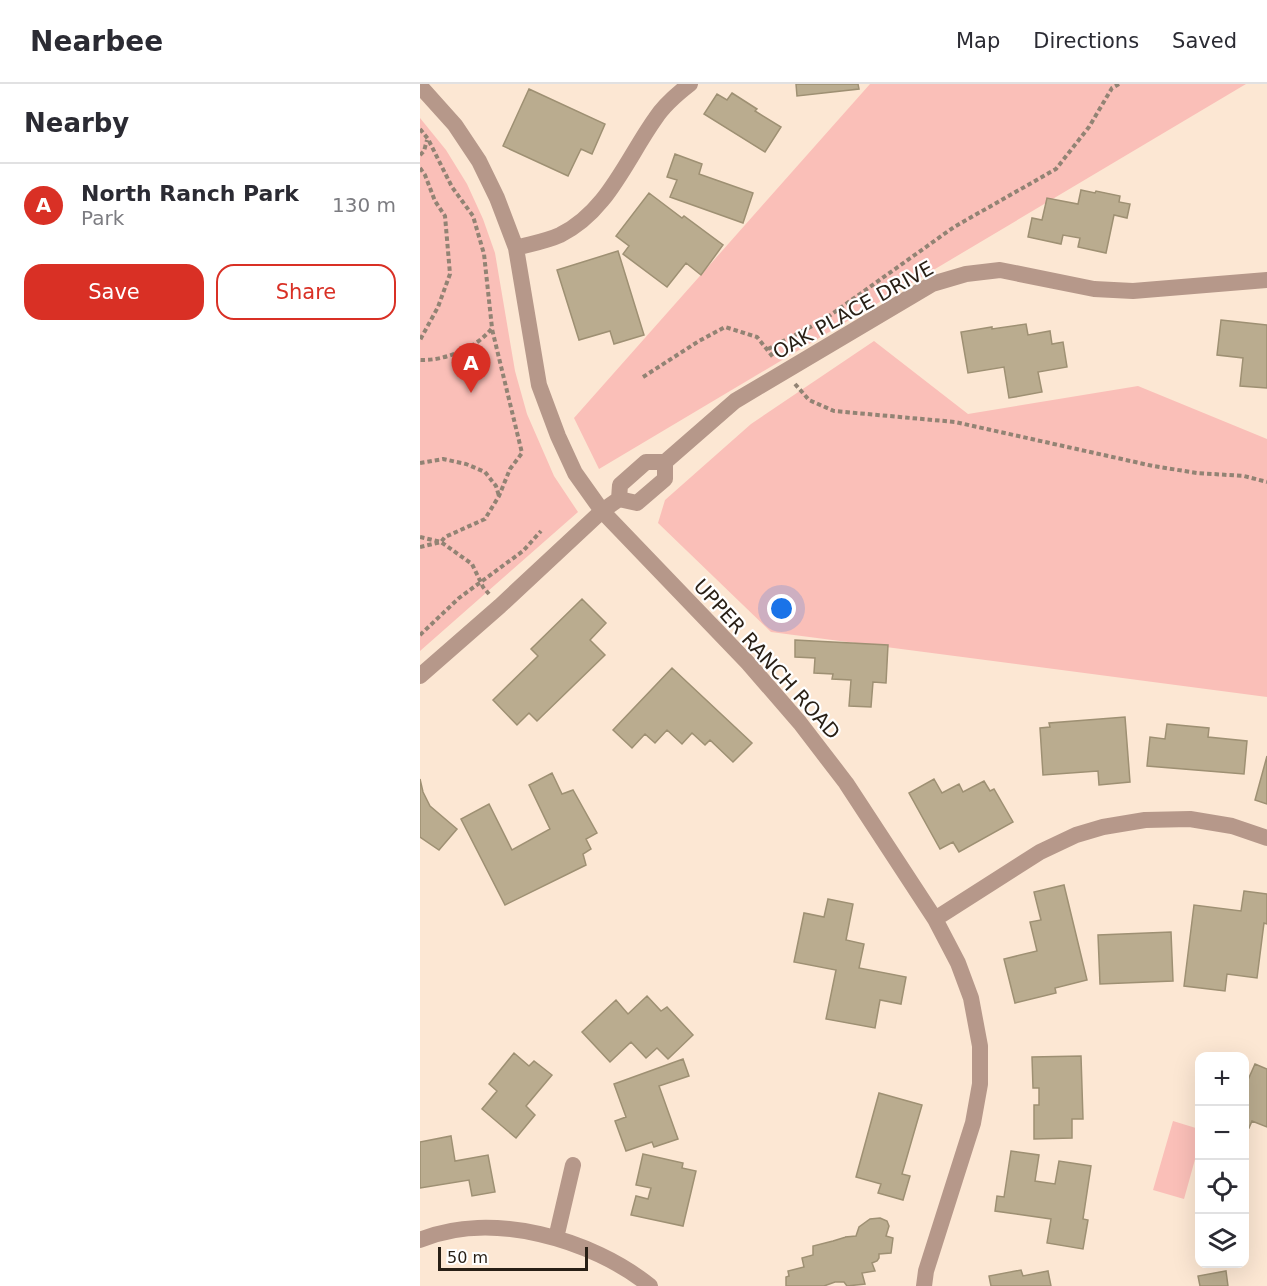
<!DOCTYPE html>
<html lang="en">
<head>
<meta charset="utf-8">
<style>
  :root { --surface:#fff; --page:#f2f2f3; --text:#2b2b33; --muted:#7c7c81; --line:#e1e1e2; --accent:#d93025 }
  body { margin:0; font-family:"DejaVu Sans",sans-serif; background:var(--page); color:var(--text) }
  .controls { position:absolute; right:18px; bottom:18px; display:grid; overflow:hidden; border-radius:12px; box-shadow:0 6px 24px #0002 }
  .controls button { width:54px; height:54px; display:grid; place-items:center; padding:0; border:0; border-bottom:2px solid var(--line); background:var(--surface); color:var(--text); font:30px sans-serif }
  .scale { position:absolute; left:18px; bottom:15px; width:150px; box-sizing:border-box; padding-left:6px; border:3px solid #281f15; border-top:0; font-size:16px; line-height:21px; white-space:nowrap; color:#281f15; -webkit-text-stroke:4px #fff; paint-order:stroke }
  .you { position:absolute; left:362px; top:525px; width:21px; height:21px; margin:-15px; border:4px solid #fff; border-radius:50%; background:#1a73e8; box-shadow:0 0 0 9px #1a73e833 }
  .badge { display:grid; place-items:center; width:39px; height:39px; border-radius:50%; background:var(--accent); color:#fff; font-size:20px; font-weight:700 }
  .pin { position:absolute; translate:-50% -50px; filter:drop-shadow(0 2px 3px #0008) }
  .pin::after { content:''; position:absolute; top:32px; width:21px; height:18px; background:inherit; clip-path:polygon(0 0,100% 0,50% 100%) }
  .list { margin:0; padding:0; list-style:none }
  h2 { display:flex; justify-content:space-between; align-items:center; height:78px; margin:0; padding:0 24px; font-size:26px }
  h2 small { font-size:20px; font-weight:400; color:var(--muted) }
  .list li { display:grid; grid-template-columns:39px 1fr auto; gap:18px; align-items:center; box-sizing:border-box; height:84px; padding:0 24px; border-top:2px solid var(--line) }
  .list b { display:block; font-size:22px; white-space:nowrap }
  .list p { margin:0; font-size:20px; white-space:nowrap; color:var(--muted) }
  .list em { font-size:20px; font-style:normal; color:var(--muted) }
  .actions { display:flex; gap:12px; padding:18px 24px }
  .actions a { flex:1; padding:14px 0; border:2px solid var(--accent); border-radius:18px; text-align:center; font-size:21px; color:var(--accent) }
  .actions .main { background:var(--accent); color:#fff }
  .icon { flex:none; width:33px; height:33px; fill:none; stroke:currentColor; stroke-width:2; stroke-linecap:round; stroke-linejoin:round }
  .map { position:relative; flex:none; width:847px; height:1202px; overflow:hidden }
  header { display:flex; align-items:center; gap:36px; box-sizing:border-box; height:84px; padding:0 30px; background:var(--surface); border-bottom:2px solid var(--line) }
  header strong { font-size:28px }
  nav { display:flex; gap:33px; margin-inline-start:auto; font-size:21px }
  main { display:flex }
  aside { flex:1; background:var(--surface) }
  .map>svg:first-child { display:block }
</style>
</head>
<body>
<header>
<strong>Nearbee</strong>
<nav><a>Map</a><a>Directions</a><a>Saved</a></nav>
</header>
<main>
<aside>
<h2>Nearby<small></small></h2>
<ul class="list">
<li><span class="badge">A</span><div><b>North Ranch Park</b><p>Park</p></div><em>130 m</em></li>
</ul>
<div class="actions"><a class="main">Save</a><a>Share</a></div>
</aside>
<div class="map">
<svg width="847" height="1202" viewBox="0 0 847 1202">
  <rect width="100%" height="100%" fill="#fce7d3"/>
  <path fill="#fabfb8" d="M450,0H826L179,385L154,334Z
    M0,34L26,66L47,100L63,135L75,169L95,287L107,330L134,392L158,428L0,567Z
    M454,257L548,330L718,302L847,355V613L351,548L238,439L245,416L331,340Z
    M753,1037L779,1045V1061L764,1115L733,1106Z"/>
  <path fill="#baac8f" stroke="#9e9073" stroke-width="1.5" d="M376,0H438L439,5L377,12Z
    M109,5L185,40L172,70L161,65L148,92L83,62Z
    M312,9L337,25L335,27L361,43L345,68L284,30L297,10L307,16Z
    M255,70L282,80L279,90L333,109L323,139L250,113L257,96L247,93Z
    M661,106L675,109L676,107L700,112L699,118L710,120L707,134L694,131L686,169L658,163L660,154L643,151L641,160L608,153L612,134L622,136L627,114L658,120Z
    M229,109L262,134L264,132L303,161L281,191L266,179L247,203L203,170L209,162L196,152Z
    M198,167L224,251L194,260L190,247L159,256L137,186Z
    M801,236L847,241V304L820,302L823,274L797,271Z
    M606,240L608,251L630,247L632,260L643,258L647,283L618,288L622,308L589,314L584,283L548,289L541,248L572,243V245Z
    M162,515L186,539L170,556L185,571L117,637L109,629L97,641L73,616L118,572L111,565Z
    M375,556L468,561L466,599L453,598L451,623L429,622L431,596L412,595L413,590L394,589L395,574L375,573Z
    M252,584L332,659L313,678L290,656L285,661L272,649L262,660L247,646L235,659L225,650L212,664L193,646Z
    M705,633L710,698L679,701L678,687L623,691L620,644L630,643L629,639Z
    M747,640L789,644L788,653L827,657L824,690L727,682L730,653L745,655Z
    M847,672V720L835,716Z
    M132,689L142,710L153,706L177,749L166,755L171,765L163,770L166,781L85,821L41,735L69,720L92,766L130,745L109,701Z
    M0,695L3,708L10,722L37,745L19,766L0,753Z
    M514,695L522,709L539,700L543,708L564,697L570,707L574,705L593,738L539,768L533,758L520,765L489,709Z
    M644,801L667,896L635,904L636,909L595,919L584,875L617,867L610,838L621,836L614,808Z
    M824,807L847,810V840L844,839L837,894L807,890L805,907L764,902L774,821L821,827Z
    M408,815L433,820L426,856L444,860L439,884L486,893L481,920L460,916L455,944L406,935L416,886L374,878L384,829L404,833Z
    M751,848L753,897L680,900L678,851Z
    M227,912L241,927L247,923L273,951L248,975L237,964L226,974L211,958L190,978L162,948L196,916L208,930Z
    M94,969L109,982L114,977L132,991L106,1022L115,1031L96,1054L62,1025L77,1007L69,1000Z
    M661,972L663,1035H652V1054L614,1055V1021H619V1004H613L612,973Z
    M263,975L269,992L239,1002L258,1055L234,1063L232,1058L206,1067L195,1037L206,1033L194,1000Z
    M835,980L847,985V1043L832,1037L829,1044L824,1042V1005Z
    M459,1009L502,1021L482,1090L490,1092L483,1116L458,1109L461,1100L436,1093Z
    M31,1052L35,1077L68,1071L75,1108L52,1112L49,1096L0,1104V1058Z
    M591,1067L619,1071L615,1097L635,1100L639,1077L671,1082L663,1135L668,1136L663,1165L627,1159L631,1135L575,1127L577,1112L584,1113Z
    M223,1070L263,1079L262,1084L276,1087L263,1142L211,1131L216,1112L228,1115L231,1104L216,1101Z
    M460,1134L467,1137L469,1142L466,1152L473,1154L471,1169L459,1170V1174L457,1177L452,1179L455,1187L442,1189L445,1200L427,1202L424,1198H415L404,1202H366V1193L369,1192L368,1187L384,1183L382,1174L393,1171V1162L413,1157L426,1153H425L436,1152L439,1143L450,1135Z
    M601,1186L603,1192L628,1187L631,1202H571L569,1192Z
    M806,1187L808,1202H780L778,1192Z"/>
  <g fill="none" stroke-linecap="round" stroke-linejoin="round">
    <path stroke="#928374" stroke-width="4" stroke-dasharray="4.5 3" stroke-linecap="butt" d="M0,45L8,55L32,103L53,132L64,170L72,244C57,264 24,277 0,276
      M0,71L4,67L7,56
      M0,84L5,91L15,117L25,132L30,190L18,223L0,256
      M348,265L402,237L534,143L636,85L669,43L692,4L699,0
      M223,293L279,257L305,243L337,253L353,273
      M375,300L389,316L414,327L535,338L733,382L777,389L824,392L847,398
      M0,379L23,375L46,380L65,388L76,402L79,412
      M0,453L21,458L52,480L63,503L69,510
      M0,463L21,458L25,453L65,435L79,412L90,385L102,369L72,245
      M0,551L39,514L103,467L121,447"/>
    <path stroke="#b6988a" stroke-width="16" d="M0,2L35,41L59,77L77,114L96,164L119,301L138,352L155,389L182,427L328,579L380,639L426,699L515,835L538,879L551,914L560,962V1000L553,1039L506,1187L504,1202
      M96,164C110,160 127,157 140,151C187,128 206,76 235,35C244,21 257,10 270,0
      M199,415L200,401L226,378H245L315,317L512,200L546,190L580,186L674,205L713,207L847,196
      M0,592L80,522L182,427L199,415L217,419L245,395V378
      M515,835L620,768L656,751L683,743L725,736L770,735L812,742L847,754
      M136,1154L153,1081
      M0,1156C71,1126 172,1155 230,1202"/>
  </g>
  <g text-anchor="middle" stroke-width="4.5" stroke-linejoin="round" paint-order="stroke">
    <g font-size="20" fill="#281f15" stroke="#fff">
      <text transform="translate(433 226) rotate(-29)" y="7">OAK PLACE DRIVE</text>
      <text transform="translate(347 575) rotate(48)" y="7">UPPER RANCH ROAD</text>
    </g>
  </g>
</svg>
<div class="controls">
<button>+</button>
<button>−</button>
<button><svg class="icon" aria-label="locate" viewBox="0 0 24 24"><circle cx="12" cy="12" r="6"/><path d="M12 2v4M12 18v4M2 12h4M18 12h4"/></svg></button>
<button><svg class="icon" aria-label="layers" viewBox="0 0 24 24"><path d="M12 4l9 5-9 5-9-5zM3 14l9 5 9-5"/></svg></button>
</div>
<div class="scale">50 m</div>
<div class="you"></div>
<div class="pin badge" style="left:51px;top:309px">A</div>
</div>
</main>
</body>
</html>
